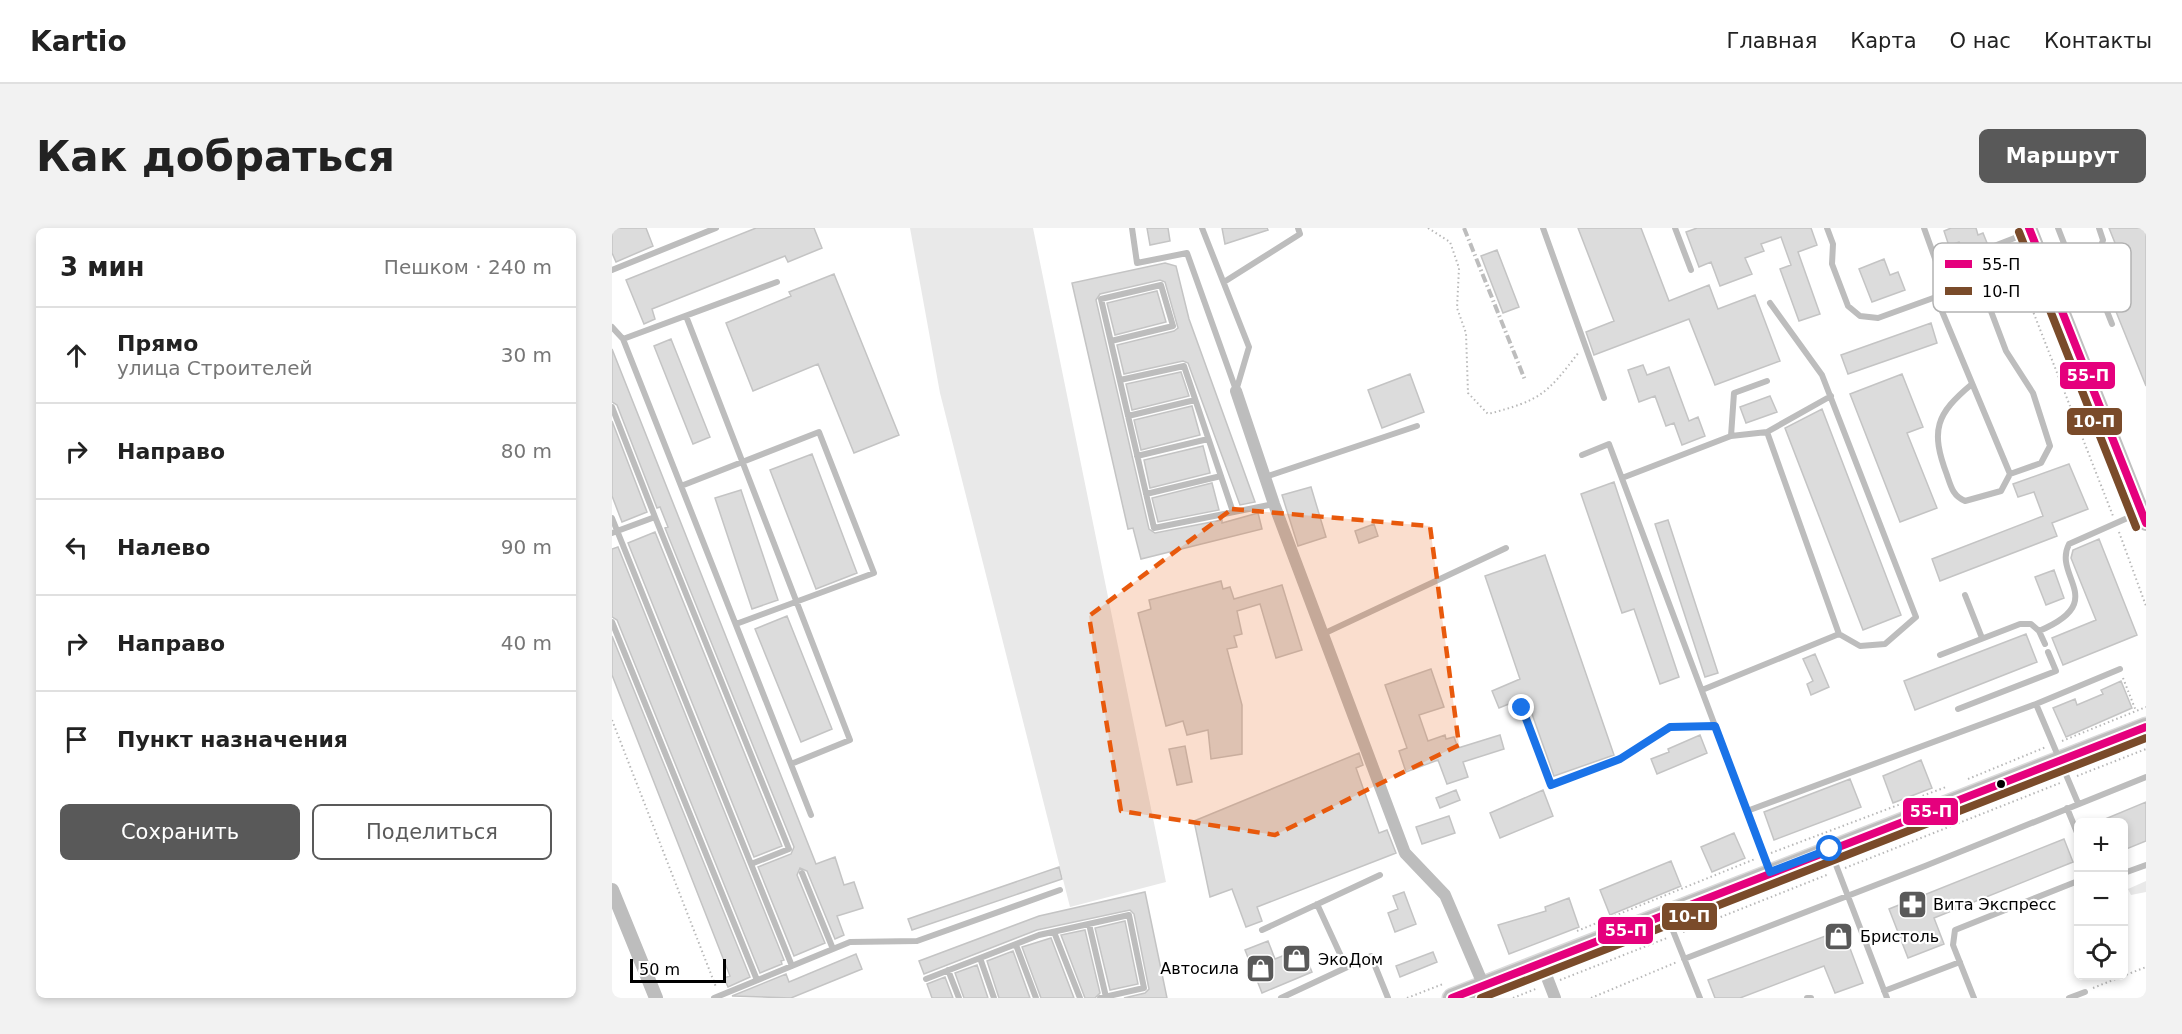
<!DOCTYPE html>
<html lang="ru">
<head>
<meta charset="utf-8">
<style>
  :root { --surface:#fff; --page:#f2f2f2; --text:#222; --muted:#767676; --line:#e0e0e0; --accent:#595959 }
  body { margin:0; font-family:"DejaVu Sans",sans-serif; background:var(--page); color:var(--text) }
  .controls { position:absolute; right:18px; bottom:18px; display:grid; overflow:hidden; border-radius:9px; box-shadow:0 3px 9px #0003 }
  .controls button { width:54px; height:54px; display:grid; place-items:center; padding:0; border:0; border-bottom:2px solid var(--line); background:var(--surface); color:var(--text); font:30px sans-serif }
  .scale { position:absolute; left:18px; bottom:15px; width:96px; box-sizing:border-box; padding-left:6px; border:3px solid #000; border-top:0; font-size:16px; line-height:21px; white-space:nowrap; color:#000; -webkit-text-stroke:4px #fff; paint-order:stroke }
  .stop { position:absolute; width:18px; height:18px; margin:-14px; border:4px solid #1a73e8; border-radius:50%; background:#fff }
  .stop.end { background:#1a73e8; border-color:#fff; box-shadow:0 2px 6px #0008 }
  .list { margin:0; padding:0; list-style:none }
  h2 { display:flex; justify-content:space-between; align-items:center; height:78px; margin:0; padding:0 24px; font-size:26px }
  h2 small { font-size:20px; font-weight:400; color:var(--muted) }
  .list li { display:grid; grid-template-columns:39px 1fr auto; gap:18px; align-items:center; box-sizing:border-box; height:96px; padding:0 24px; border-top:2px solid var(--line) }
  .list b { display:block; font-size:22px; white-space:nowrap }
  .list p { margin:0; font-size:20px; white-space:nowrap; color:var(--muted) }
  .list em { font-size:20px; font-style:normal; color:var(--muted) }
  .actions { display:flex; gap:12px; padding:18px 24px }
  .actions a { flex:1; padding:14px 0; border:2px solid var(--accent); border-radius:9px; text-align:center; font-size:21px; color:var(--accent) }
  .actions .main { background:var(--accent); color:#fff }
  .icon { flex:none; width:33px; height:33px; fill:none; stroke:currentColor; stroke-width:2; stroke-linecap:round; stroke-linejoin:round }
  .map { position:relative; flex:none; width:1534px; height:770px; overflow:hidden; border-radius:9px }
  header { display:flex; align-items:center; gap:36px; box-sizing:border-box; height:84px; padding:0 30px; background:var(--surface); border-bottom:2px solid var(--line) }
  header strong { font-size:28px }
  nav { display:flex; gap:33px; margin-inline-start:auto; font-size:21px }
  .intro { display:flex; align-items:center; justify-content:space-between; box-sizing:border-box; height:144px; padding:0 36px }
  h1 { margin:0; font-size:42px }
  .button { padding:15px 27px; border-radius:9px; background:var(--accent); color:#fff; font-size:21px; font-weight:700 }
  main { display:flex; gap:36px; padding:0 36px }
  aside { flex:1; background:var(--surface); border-radius:9px; box-shadow:0 3px 9px #0003 }
  .map>svg:first-child { display:block }
</style>
</head>
<body>
<header>
<strong>Kartio</strong>
<nav><a>Главная</a><a>Карта</a><a>О нас</a><a>Контакты</a></nav>
</header>
<div class="intro"><h1>Как добраться</h1><a class="button">Маршрут</a></div>
<main>
<aside>
<h2>3 мин<small>Пешком · 240 m</small></h2>
<ul class="list">
<li><svg class="icon" aria-label="ahead" viewBox="0 0 24 24"><path d="M12 20V5M6 11l6-6 6 6"/></svg><div><b>Прямо</b><p>улица Строителей</p></div><em>30 m</em></li>
<li><svg class="icon" aria-label="right" viewBox="0 0 24 24"><path d="M7 20v-9h11M14 6l5 5-5 5"/></svg><div><b>Направо</b></div><em>80 m</em></li>
<li><svg class="icon" aria-label="left" viewBox="0 0 24 24"><path d="M17 20v-9H6M10 6l-5 5 5 5"/></svg><div><b>Налево</b></div><em>90 m</em></li>
<li><svg class="icon" aria-label="right" viewBox="0 0 24 24"><path d="M7 20v-9h11M14 6l5 5-5 5"/></svg><div><b>Направо</b></div><em>40 m</em></li>
<li><svg class="icon" aria-label="arrive" viewBox="0 0 24 24"><path d="M6 21V4h12l-3 4 3 4H6"/></svg><div><b>Пункт назначения</b></div></li>
</ul>
<div class="actions"><a class="main">Сохранить</a><a>Поделиться</a></div>
</aside>
<div class="map">
<svg width="1534" height="770" viewBox="0 0 1534 770">
  <rect width="100%" height="100%" fill="#fff"/>
  <path fill="#e9e9e9" d="M298,0H421L554,654L458,679L328,165Z
    M1534,653V664L1519,667L1516,661Z"/>
  <path fill="#dcdcdc" stroke="#c4c4c4" stroke-width="1.5" d="M0,0H34L41,18L4,34L0,25Z
    M144,0H202L210,20L176,34L173,28L40,81L43,91L32,96L14,52Z
    M535,0H556L558,13L538,17Z
    M610,0H655L656,2L613,16Z
    M966,0H1029L1057,73L1097,57L1106,81L1143,67L1168,133L1103,157L1077,91L982,127L974,104L1002,93Z
    M1085,0H1199L1205,17L1186,24L1208,86L1187,93L1168,41L1179,37L1169,9L1149,16L1152,23L1133,30L1140,46L1108,58L1099,34L1087,39L1074,4Z
    M1339,0H1364L1366,7L1371,5L1375,15L1372,22L1383,25L1387,37L1360,47L1355,34L1358,30L1357,25L1351,24L1347,14L1337,18L1332,3Z
    M1497,0H1534V158L1486,39L1509,30Z
    M885,22L907,79L891,85L869,28Z
    M1272,31L1278,47L1286,44L1293,62L1260,74L1247,41Z
    M553,35L564,38L577,91L643,274L628,277L576,135L571,133L512,146L505,117L562,103L566,100L553,54L548,52L488,66L484,72L537,301L543,305L610,292V295L646,285L650,301L529,331L521,300L516,301L460,55Z
    M222,46L287,207L242,225L206,136L141,163L114,95L179,68L177,64Z
    M545,63L554,94L503,107L495,75Z
    M1319,95L1325,115L1236,146L1229,127Z
    M59,111L98,209L81,216L42,118Z
    M0,121L204,636L223,629L232,657L242,654L251,680L225,688L232,707L223,711L195,643L188,640L185,647L213,715L182,728L146,639L179,626L182,619L53,300L56,299L48,279L45,280L5,177L0,174Z
    M1031,137L1035,147L1057,139L1077,193L1086,189L1093,208L1070,217L1062,195L1054,198L1043,168L1027,174L1016,142Z
    M569,144L577,168L520,182L514,156Z
    M798,146L812,184L770,200L756,162Z
    M1290,146L1311,199L1295,205L1325,280L1288,294L1238,166Z
    M1158,168L1165,184L1134,195L1128,179Z
    M580,178L588,207L529,222L522,192Z
    M1210,181L1289,387L1251,402L1173,200Z
    M0,193L35,284L10,294L0,268Z
    M591,218L598,245L538,260L532,232Z
    M200,226L245,345L204,361L158,242Z
    M1457,236L1476,281L1440,295L1445,308L1328,353L1320,331L1431,288L1422,264L1406,269L1401,256Z
    M1002,254L1067,449L1048,456L1022,381L1010,385L969,266Z
    M600,255L607,282L546,294L540,270Z
    M699,259L714,309L686,318L670,267Z
    M129,262L166,372L140,381L103,270Z
    M1056,292L1106,445L1093,449L1043,296Z
    M762,296L766,308L747,315L743,303Z
    M43,304L170,618L142,629L16,315Z
    M1487,311L1525,407L1451,437L1440,410L1484,392L1459,330L1461,322Z
    M6,319L172,732L169,733L170,736L148,745L5,392L0,389V321Z
    M933,327L1002,527L942,548L914,469L887,480L880,463L908,451L873,348Z
    M1442,342L1452,370L1434,377L1423,349Z
    M609,353L611,361L618,359L622,371L670,357L690,422L664,430L648,376L625,383L630,406L622,408L625,419L615,421L630,477V526L599,531L596,502L575,507L571,493L554,498L526,385L539,381L537,372Z
    M175,388L220,501L189,514L143,401Z
    M1414,406L1425,434L1303,482L1292,453Z
    M0,408L138,749L116,759L112,750L118,748L0,447Z
    M1203,426L1217,459L1199,467L1195,456L1201,453L1191,431Z
    M819,441L832,479L807,487L816,513L833,507L834,511L842,509L846,520L888,507L892,521L851,534L856,549L835,556L826,532L794,544L787,523L795,520L773,457Z
    M1509,453L1520,480L1454,509L1441,480L1463,471L1465,477L1491,466L1489,462Z
    M1088,507L1095,525L1045,546L1039,531L1057,524L1056,521Z
    M573,518L580,554L565,557L557,521Z
    M747,525L751,537L744,540L767,605L775,602L784,625L645,679L650,693L634,699L620,661L598,669L582,593Z
    M1309,532L1320,560L1281,575L1271,548Z
    M1238,551L1249,579L1162,612L1152,584Z
    M844,562L848,572L828,580L824,570Z
    M931,562L941,588L888,610L878,585Z
    M1534,574V613L1512,622V594H1486Z
    M837,588L843,605L810,616L804,599Z
    M1122,605L1133,630L1100,644L1089,619Z
    M1452,611L1461,634L1322,690L1332,716L1296,730L1277,681Z
    M1059,633L1069,658L998,687L988,662Z
    M447,639L450,651L300,702L296,691Z
    M533,664L555,770H512L533,765L537,761L522,686L518,682L425,702L312,746L307,733L427,688Z
    M792,664L804,696L783,704L776,685L786,681L781,668Z
    M957,670L967,699L897,726L886,697L934,683L933,679Z
    M513,693L526,756L498,762L483,700Z
    M473,702L488,765L483,770H473L449,707Z
    M1224,704L1233,707L1251,755L1223,765L1212,738L1128,770H1103L1096,752Z
    M439,710L462,770H429L410,719Z
    M656,713L663,731L690,720L700,744L650,765L633,722Z
    M401,723L418,770H387L375,733Z
    M821,724L825,734L788,749L784,738Z
    M244,726L250,741L179,770L120,768L174,746L177,754Z
    M365,737L376,770H352L343,745Z
    M333,749L341,770H320L315,756Z"/>
  <g fill="none" stroke-linecap="round" stroke-linejoin="round">
    <defs>
      <path id="primary" d="M840,770L1534,499"/>
    </defs>
    <use href="#primary" stroke="#dbdbdb" stroke-width="21"/>
    <path stroke="#b8b8b8" stroke-width="2" stroke-dasharray="1.5 3" stroke-linecap="butt" d="M816,0L838,14L847,40L845,80L854,105L856,165L876,186C929,172 934,167 967,124
      M1397,22L1501,288
      M1507,304L1534,378
      M1511,450L1524,483
      M0,492L104,759
      M1450,513L1534,479
      M1465,548L1534,521
      M1356,551L1434,519
      M1159,625L1334,559
      M1233,640L1448,555
      M965,703L1143,631
      M1071,704L1217,646
      M948,752L1055,710
      M1481,760L1534,739
      M795,770L831,756
      M901,770L926,760
      M979,770L1065,734"/>
    <path stroke="#bdbdbd" stroke-width="6" d="M520,0L525,35L575,25L624,162
      M590,0L637,119L624,163
      M931,0L992,170
      M1063,0L1079,42
      M1215,0L1221,16L1220,36L1236,78L1248,88L1266,90L1324,69L1326,39
      M1312,0L1326,39L1353,29
      M1446,0L1460,36
      M1377,20L1418,4
      M1474,30L1500,96
      M1344,32L1354,53L1374,70L1394,123L1421,165L1438,218L1429,235L1398,246L1389,263L1353,273C1341,268 1339,259 1335,247C1318,202 1324,186 1360,156
      M0,42L104,0
      M1436,46L1487,24L1491,12L1487,0
      M612,54L688,6L686,0
      M1324,69L1398,246
      M1158,75L1210,147L1304,389L1273,416L1248,418L1227,406
      M74,88L238,512L179,536
      M0,99L11,111L199,587
      M11,111L165,54
      M499,113L561,98L549,57L489,71L542,300L662,276
      M508,152L572,138L621,284
      M0,179L43,289
      M516,188L583,172
      M1155,204L1219,168
      M1119,208L1122,165L1155,153
      M970,227L997,216L1158,644
      M525,228L596,211
      M653,249L805,198
      M1010,250L1119,208L1155,204L1227,406L1090,462
      M69,258L207,204L262,345L124,396
      M534,266L609,248
      M0,290L139,636
      M0,305L43,289L177,621L139,636L180,738
      M1353,367L1370,410
      M0,394L145,752
      M711,406L894,320
      M1433,416L1427,403C1498,373 1440,349 1457,316L1529,284
      M1328,427L1408,396H1419L1427,403
      M1424,476L1466,575
      M910,480L939,557L1008,531L1058,499L1103,498
      M1346,481L1444,443L1436,424
      M1455,580L1466,607
      M1135,583L1424,476L1508,441
      M1219,624L1275,770
      M190,645L221,721
      M1512,645L1534,637
      M705,676L734,739
      M1055,688L1088,770
      M477,696L494,769
      M650,702L768,647
      M442,704L468,770
      M404,717L424,770
      M368,730L382,770
      M1072,731L1313,638L1534,549
      M336,742L347,770
      M314,751L427,707L517,687L532,760L488,770
      M1272,763L1348,734
      M102,770L238,714L305,713L448,662
      M669,770L759,728L776,770
      M1195,770H1199
      M1362,770L1341,717L1343,702L1466,653
      M1457,770L1473,764"/>
    <path stroke="#bdbdbd" stroke-width="12" d="M624,163L662,276L793,625L833,667L877,770
      M929,734L943,770"/>
    <path stroke="#bdbdbd" stroke-width="14" d="M0,662L44,770"/>
    <path stroke="#c0c0c0" stroke-width="16" d="M1417,0L1534,295"/>
    <use href="#primary" stroke="#bdbdbd" stroke-width="18"/>
    <path stroke="#bdbdbd" stroke-width="4" stroke-dasharray="9 3 1.5 3" stroke-linecap="butt" d="M852,0L913,152"/>
    <defs>
      <path id="bus-1" d="M1417,0L1534,295
        M840,770L1534,499"/>
      <path id="bus-2" d="M1407,4L1524,299
        M869,770L1534,510"/>
    </defs>
    <use href="#bus-1" stroke="#fff" stroke-width="12"/>
    <use href="#bus-2" stroke="#fff" stroke-width="12"/>
    <use href="#bus-1" stroke="#e5007d" stroke-width="8"/>
    <use href="#bus-2" stroke="#7a4b2a" stroke-width="8"/>
  </g>
  <g fill="none" stroke-linecap="round" stroke-linejoin="round">
    <path stroke="#1a73e8" stroke-width="8" d="M910,480L939,557L1008,531L1058,499L1103,498L1158,644L1218,621"/>
  </g>
  <path fill="#e8590c" fill-opacity="0.2" stroke="#e8590c" stroke-width="4.5" stroke-dasharray="12 8" stroke-linejoin="round" d="M620,281L818,298L847,517L663,607L509,583L477,388Z"/>
  <defs>
    <symbol id="pharmacy-square" viewBox="-11 -11 22 22"><rect x="-9" y="-9" width="18" height="18" rx="4" fill="#595959" stroke="#fff"/><path d="M-2-6h4v4h4v4h-4v4h-4v-4h-4v-4h4Z" fill="#fff"/></symbol>
    <symbol id="shop-square" viewBox="-11 -11 22 22"><rect x="-9" y="-9" width="18" height="18" rx="4" fill="#595959" stroke="#fff"/><path d="M-5-2.5h2.3a2.7 3.5 0 0 1 5.4 0H5L5.5 6h-11ZM-1.5-2.5h3a1.5 2.3 0 0 0-3 0Z" fill="#fff"/></symbol>
  </defs>
  <g fill-rule="evenodd">
    <use href="#pharmacy-square" x="1284" y="660" width="33" height="33"/>
    <use href="#shop-square" x="1210" y="692" width="33" height="33"/>
    <use href="#shop-square" x="668" y="714" width="33" height="33"/>
    <use href="#shop-square" x="632" y="724" width="33" height="33"/>
  </g>
  <circle fill="#000" stroke="#fff" stroke-width="2" cx="1389" cy="556" r="5"/>
  <g text-anchor="middle" stroke-width="4.5" stroke-linejoin="round" paint-order="stroke">
    <g font-size="16" fill="#000" stroke="#fff" text-anchor="start">
      <text x="1321" y="682">Вита Экспресс</text>
      <text x="1248" y="714">Бристоль</text>
      <text x="706" y="737">ЭкоДом</text>
      <text x="627" y="746" text-anchor="end">Автосила</text>
    </g>
  </g>
  <rect x="1321" y="15" width="198" height="69" rx="9" fill="#fff" stroke="#b2b2b2" stroke-width="1.5"/>
  <rect x="1333" y="32" width="27" height="8" fill="#e5007d"/>
  <rect x="1333" y="59" width="27" height="8" fill="#7a4b2a"/>
  <g font-size="16" fill="#000">
    <text x="1370" y="42">55-П</text>
    <text x="1370" y="69">10-П</text>
  </g>
  <g stroke="#fff" stroke-width="2">
    <rect x="1447" y="133" width="57" height="29" rx="6" fill="#e5007d"/>
    <rect x="1454" y="179" width="57" height="29" rx="6" fill="#7a4b2a"/>
    <rect x="1290" y="569" width="57" height="29" rx="6" fill="#e5007d"/>
    <rect x="1049" y="674" width="57" height="29" rx="6" fill="#7a4b2a"/>
    <rect x="985" y="688" width="57" height="29" rx="6" fill="#e5007d"/>
  </g>
  <g font-size="16" text-anchor="middle" font-weight="bold" fill="#fff">
    <text x="1476" y="153">55-П</text>
    <text x="1482" y="199">10-П</text>
    <text x="1319" y="589">55-П</text>
    <text x="1077" y="694">10-П</text>
    <text x="1014" y="708">55-П</text>
  </g>
</svg>
<div class="controls">
<button>+</button>
<button>−</button>
<button><svg class="icon" aria-label="locate" viewBox="0 0 24 24"><circle cx="12" cy="12" r="6"/><path d="M12 2v4M12 18v4M2 12h4M18 12h4"/></svg></button>
</div>
<div class="scale">50 m</div>
<div class="stop" style="left:1218px;top:621px"></div>
<div class="stop end" style="left:910px;top:480px"></div>
</div>
</main>
</body>
</html>
